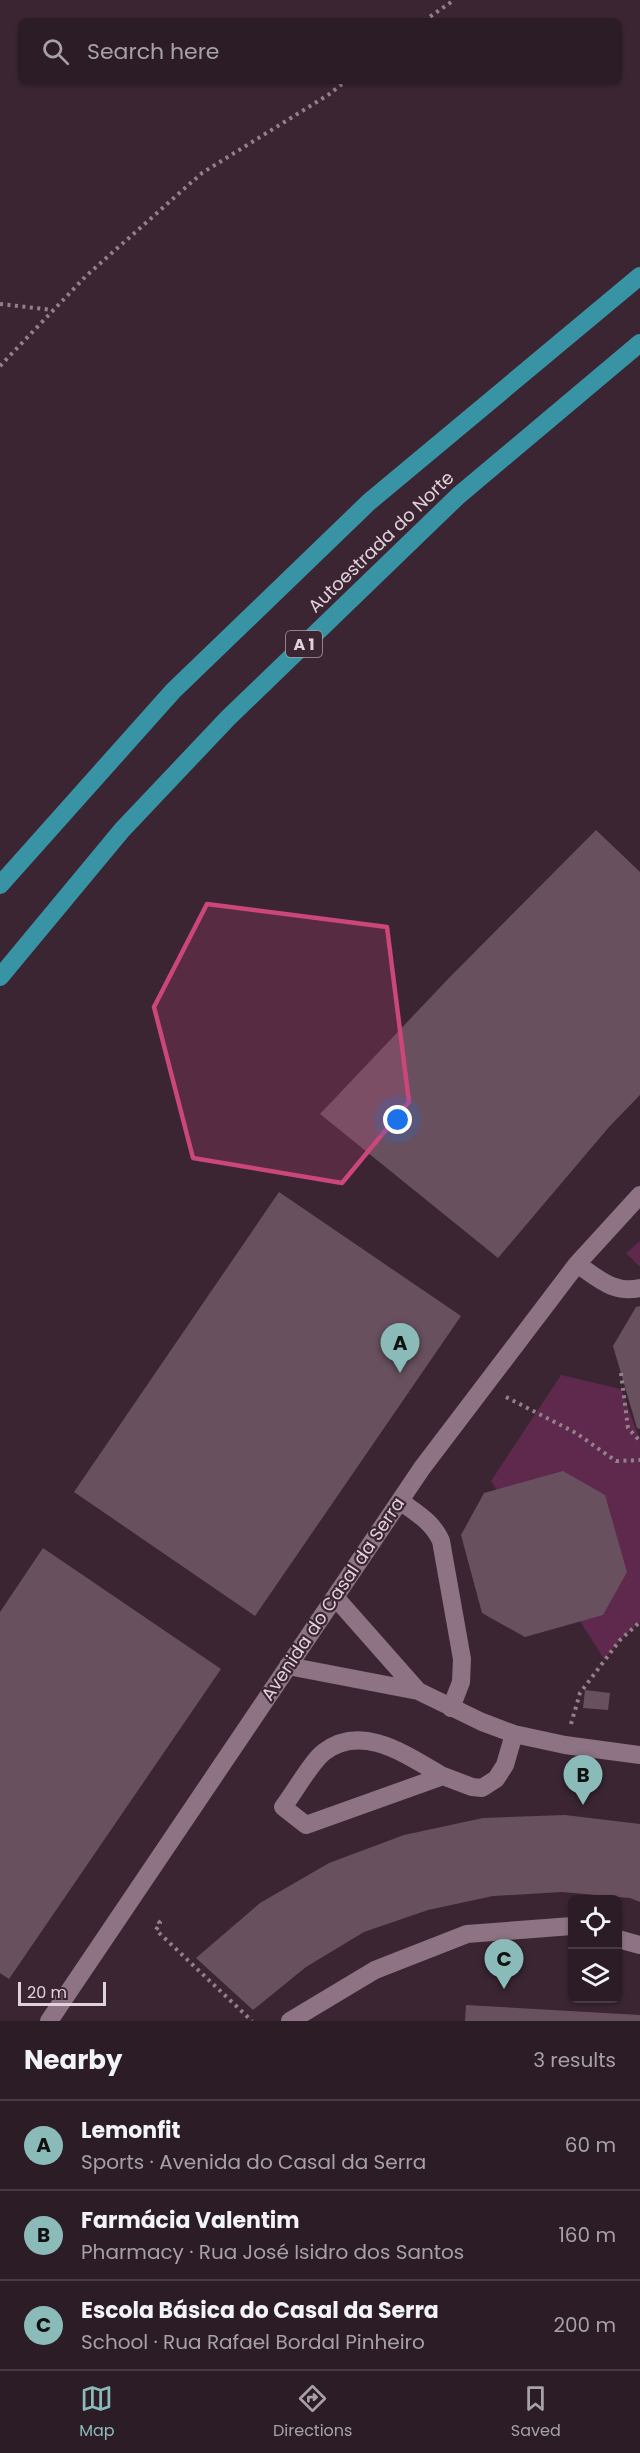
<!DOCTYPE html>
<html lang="en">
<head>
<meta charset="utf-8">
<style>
  :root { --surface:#2c1c26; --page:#382932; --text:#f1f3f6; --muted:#a6a1a7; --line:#483a43; --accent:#8bbbb9 }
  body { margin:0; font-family:Poppins,sans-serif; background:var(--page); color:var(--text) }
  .controls { position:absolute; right:18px; bottom:18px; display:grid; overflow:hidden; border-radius:9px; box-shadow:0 2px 4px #0004 }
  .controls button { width:54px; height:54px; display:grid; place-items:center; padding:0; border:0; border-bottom:2px solid var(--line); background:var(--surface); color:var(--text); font:30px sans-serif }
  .scale { position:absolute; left:18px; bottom:15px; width:88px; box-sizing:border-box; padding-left:6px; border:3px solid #e0d2da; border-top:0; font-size:16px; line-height:21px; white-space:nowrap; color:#e0d2da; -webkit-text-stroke:4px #3b2533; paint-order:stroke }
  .you { position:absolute; left:398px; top:1120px; width:21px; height:21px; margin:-15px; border:4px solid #fff; border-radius:50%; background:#1a73e8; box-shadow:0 0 0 9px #1a73e833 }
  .badge { display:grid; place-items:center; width:39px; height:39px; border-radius:50%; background:var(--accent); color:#111; font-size:20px; font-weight:700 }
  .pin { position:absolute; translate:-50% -50px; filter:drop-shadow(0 2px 3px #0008) }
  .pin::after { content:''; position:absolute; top:32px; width:21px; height:18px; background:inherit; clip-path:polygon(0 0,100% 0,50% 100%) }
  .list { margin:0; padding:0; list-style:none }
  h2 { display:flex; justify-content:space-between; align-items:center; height:78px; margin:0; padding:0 24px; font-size:26px }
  h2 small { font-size:20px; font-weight:400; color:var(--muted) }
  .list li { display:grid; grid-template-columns:39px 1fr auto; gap:18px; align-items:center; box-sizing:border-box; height:90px; padding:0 24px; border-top:2px solid var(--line) }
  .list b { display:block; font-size:22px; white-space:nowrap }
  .list p { margin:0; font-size:20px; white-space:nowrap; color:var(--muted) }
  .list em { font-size:20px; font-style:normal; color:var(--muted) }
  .icon { flex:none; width:33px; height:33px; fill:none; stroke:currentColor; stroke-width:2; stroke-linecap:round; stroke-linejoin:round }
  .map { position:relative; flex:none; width:640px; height:2021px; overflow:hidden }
  .search { position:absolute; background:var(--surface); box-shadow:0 2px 4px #0004; left:18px; right:18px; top:18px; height:66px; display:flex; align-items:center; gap:15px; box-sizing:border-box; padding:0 21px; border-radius:9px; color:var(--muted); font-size:22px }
  .sheet { height:348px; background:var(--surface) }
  nav { display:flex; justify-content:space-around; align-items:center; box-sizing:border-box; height:84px; border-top:2px solid var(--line); background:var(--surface); font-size:16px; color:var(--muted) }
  nav a { display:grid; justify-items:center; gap:3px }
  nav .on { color:var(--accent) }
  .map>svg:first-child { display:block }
</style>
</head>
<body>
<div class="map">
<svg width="640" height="2021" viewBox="0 0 640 2021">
  <rect width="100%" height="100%" fill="#3b2533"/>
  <path fill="#5e294c" d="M640,1241V1267L626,1253Z
    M561,1375L621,1389L640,1440V1622L620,1640L604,1659L491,1481Z"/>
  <path fill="#68505f" d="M596,830L640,872V1095L609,1127L498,1258L320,1114L448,979Z
    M279,1192L461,1316L255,1616L74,1492Z
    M640,1306V1429L637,1428L613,1346L636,1307Z
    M563,1471L605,1495L627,1572L603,1615L525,1637L482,1613L461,1535L484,1493Z
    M43,1548L221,1669L9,1979L0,1973V1612Z
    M585,1690L610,1693L608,1710L583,1708Z
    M565,1815L640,1824V1902L630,1898L562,1892L493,1896L428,1910L364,1932L306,1967L253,2010L196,1958L260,1903L329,1863L404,1835L483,1818Z
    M466,2005L640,2015V2021H465Z"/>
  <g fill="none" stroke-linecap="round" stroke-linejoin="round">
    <path stroke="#92818b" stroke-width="4" stroke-dasharray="3 4.5" stroke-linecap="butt" d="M424,21L454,0
      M0,304L53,310
      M0,366L86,276L202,173L328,95L346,81
      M621,1373L628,1428L640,1441
      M506,1397L576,1433L616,1461L640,1460
      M571,1724L580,1693L620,1640L640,1622
      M158,1921L160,1923L156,1930L252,2021"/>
    <path stroke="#8d7383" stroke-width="18" d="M577,1264C598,1278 613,1294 640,1288
      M400,1501C416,1513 433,1522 441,1541L462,1659L461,1682L451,1708
      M335,1597L418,1691
      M288,1666L418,1691L482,1722L514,1734L565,1745L640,1755
      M443,1776C409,1757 363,1722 324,1752C311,1762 294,1793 283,1807L306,1825L443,1776L472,1787L482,1788L496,1779L505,1765L514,1734
      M618,1939L640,1945
      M49,2021L422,1468L577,1264L640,1195
      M290,2021L375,1970L467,1934L572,1926"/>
    <path stroke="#3894a4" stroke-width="18" d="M0,885L173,691L369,502L640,276
      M0,977L122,830L228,718L458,496L640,343"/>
  </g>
  <path fill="#ca467b" fill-opacity="0.2" stroke="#ca467b" stroke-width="4.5" stroke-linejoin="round" d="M207,904L387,927L409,1102L342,1183L193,1158L154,1007Z"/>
  <g text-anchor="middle" stroke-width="4.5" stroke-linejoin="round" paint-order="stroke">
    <rect fill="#3b2533" stroke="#ae9ea8" stroke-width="1.5" x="286" y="631" width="36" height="26" rx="4.5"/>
    <g font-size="16" font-weight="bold" fill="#e0d2da">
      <text x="304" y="650">A 1</text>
    </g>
    <g font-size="18" fill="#e0d2da" stroke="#3b2533">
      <text transform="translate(381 542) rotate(-44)" y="6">Autoestrada do Norte</text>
      <text transform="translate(333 1599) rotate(-56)" y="6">Avenida do Casal da Serra</text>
    </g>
  </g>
</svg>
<div class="controls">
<button><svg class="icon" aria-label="locate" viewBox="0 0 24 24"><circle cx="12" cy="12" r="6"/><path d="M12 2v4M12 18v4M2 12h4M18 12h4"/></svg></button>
<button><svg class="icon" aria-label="layers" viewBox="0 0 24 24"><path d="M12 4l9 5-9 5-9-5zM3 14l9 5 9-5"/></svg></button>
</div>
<div class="scale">20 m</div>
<div class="you"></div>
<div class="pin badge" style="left:400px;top:1373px">A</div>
<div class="pin badge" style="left:583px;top:1805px">B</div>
<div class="pin badge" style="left:504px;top:1989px">C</div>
<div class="search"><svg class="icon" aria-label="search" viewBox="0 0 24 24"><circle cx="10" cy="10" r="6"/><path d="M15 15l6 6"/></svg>Search here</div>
</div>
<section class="sheet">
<h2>Nearby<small>3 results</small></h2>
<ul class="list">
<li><span class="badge">A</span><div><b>Lemonfit</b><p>Sports · Avenida do Casal da Serra</p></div><em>60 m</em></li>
<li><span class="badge">B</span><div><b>Farmácia Valentim</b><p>Pharmacy · Rua José Isidro dos Santos</p></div><em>160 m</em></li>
<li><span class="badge">C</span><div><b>Escola Básica do Casal da Serra</b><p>School · Rua Rafael Bordal Pinheiro</p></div><em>200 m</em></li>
</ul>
</section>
<nav>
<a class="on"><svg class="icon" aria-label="map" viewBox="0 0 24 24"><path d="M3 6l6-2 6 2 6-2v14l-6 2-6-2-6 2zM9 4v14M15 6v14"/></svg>Map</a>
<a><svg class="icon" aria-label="directions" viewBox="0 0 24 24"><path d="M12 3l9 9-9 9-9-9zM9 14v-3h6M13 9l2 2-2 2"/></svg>Directions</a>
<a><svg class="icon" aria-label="saved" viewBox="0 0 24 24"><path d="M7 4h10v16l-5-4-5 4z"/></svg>Saved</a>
</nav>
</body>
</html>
